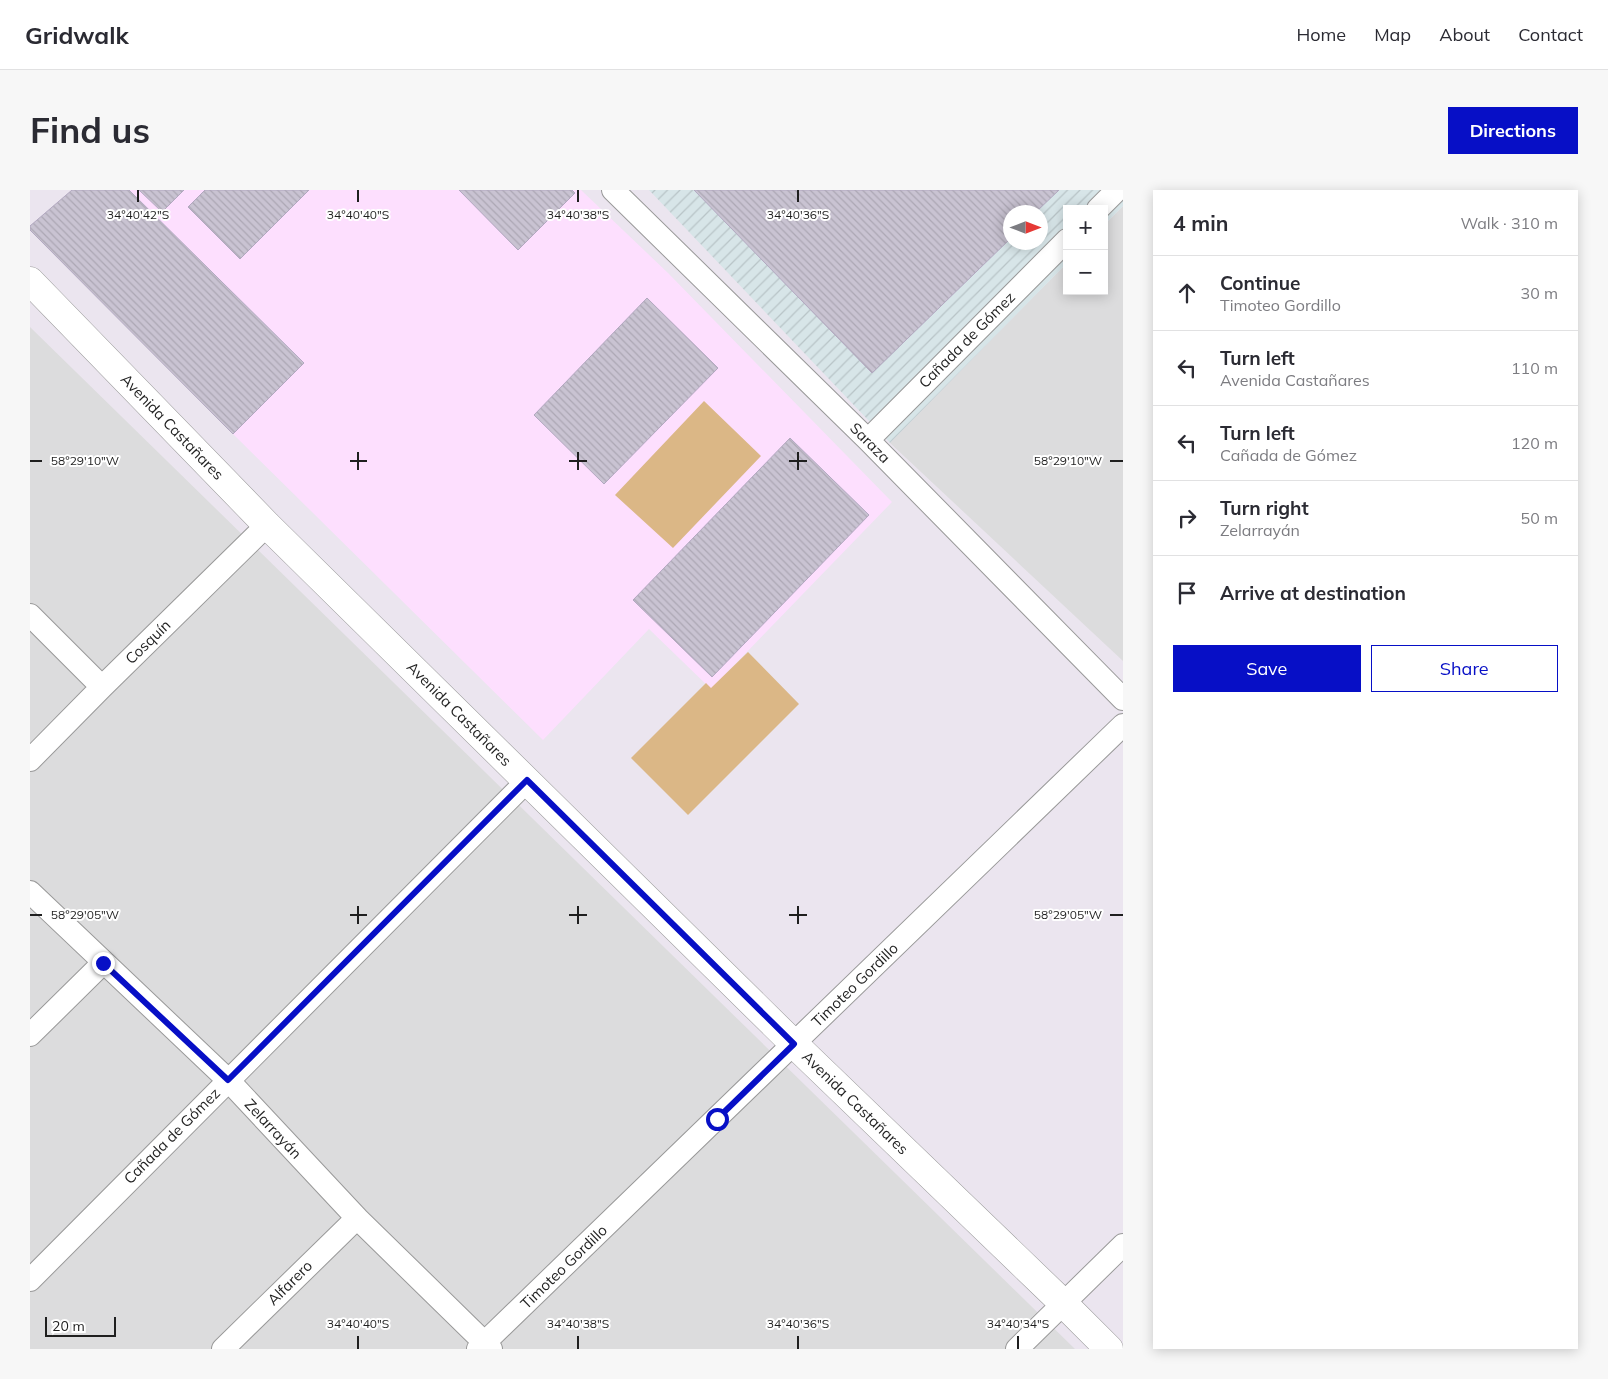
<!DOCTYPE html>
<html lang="en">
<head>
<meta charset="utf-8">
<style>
  :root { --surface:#fff; --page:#f7f7f7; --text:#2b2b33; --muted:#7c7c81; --line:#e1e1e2; --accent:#070fc6 }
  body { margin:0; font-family:Mulish,sans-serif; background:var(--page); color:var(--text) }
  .controls { position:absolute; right:15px; top:15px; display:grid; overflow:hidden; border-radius:0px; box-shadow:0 2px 12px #0003 }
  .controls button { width:45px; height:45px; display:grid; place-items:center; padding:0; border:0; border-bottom:1px solid var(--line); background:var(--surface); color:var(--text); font:25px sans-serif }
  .compass { position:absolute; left:973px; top:15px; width:45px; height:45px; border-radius:50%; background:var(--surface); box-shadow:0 2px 12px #0003; rotate:90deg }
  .scale { position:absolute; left:15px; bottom:12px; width:71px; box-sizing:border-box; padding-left:5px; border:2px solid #1f1f1f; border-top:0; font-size:14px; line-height:18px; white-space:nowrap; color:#1f1f1f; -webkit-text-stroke:4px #fff; paint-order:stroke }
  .stop { position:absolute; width:15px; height:15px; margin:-11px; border:4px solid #070fc6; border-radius:50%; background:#fff }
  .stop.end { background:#070fc6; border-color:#fff; box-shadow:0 1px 5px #0008 }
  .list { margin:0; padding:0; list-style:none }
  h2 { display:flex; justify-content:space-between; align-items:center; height:65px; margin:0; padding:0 20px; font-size:21px }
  h2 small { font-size:16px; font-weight:400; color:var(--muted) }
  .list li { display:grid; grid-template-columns:32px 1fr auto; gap:15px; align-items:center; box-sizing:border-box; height:75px; padding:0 20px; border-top:1px solid var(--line) }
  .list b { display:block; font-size:19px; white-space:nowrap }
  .list p { margin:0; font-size:16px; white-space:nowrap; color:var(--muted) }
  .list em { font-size:16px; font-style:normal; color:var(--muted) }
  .actions { display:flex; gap:10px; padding:15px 20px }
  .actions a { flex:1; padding:11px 0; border:1px solid var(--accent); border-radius:0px; text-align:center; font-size:18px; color:var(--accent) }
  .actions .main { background:var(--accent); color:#fff }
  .icon { flex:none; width:28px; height:28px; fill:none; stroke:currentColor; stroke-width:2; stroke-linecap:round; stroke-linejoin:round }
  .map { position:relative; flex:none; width:1093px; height:1159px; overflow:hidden; border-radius:0px }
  header { display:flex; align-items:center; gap:30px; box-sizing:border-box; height:70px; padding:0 25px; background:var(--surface); border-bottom:1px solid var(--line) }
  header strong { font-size:24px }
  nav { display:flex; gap:28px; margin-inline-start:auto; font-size:18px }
  .intro { display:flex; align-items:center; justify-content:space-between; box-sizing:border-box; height:120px; padding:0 30px }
  h1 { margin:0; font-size:35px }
  .button { padding:12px 22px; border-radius:0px; background:var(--accent); color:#fff; font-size:18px; font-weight:700 }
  main { display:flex; gap:30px; padding:0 30px }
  aside { flex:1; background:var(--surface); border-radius:0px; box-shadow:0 2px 12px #0003 }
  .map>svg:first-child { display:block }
</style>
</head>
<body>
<header>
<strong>Gridwalk</strong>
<nav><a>Home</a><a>Map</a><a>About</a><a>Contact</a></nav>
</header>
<div class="intro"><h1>Find us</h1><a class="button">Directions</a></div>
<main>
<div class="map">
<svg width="1093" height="1159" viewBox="0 0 1093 1159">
  <defs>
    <pattern id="industrial-furrows" width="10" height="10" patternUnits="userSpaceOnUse" patternTransform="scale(1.25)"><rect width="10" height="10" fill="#d7e5e8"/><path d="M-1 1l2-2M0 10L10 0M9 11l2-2" fill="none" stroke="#b8c4c7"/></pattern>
    <pattern id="building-back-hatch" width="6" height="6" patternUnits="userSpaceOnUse" patternTransform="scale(1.25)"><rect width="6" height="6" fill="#c9c3d2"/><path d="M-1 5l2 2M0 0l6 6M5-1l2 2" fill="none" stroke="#aca7b4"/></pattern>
  </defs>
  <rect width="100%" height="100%" fill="#ebe5ef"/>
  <path fill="#dcdcdd" d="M1093,16V471L860,253L1037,73V101H1074V35Z
    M0,137L1045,1159H0Z"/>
  <path fill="url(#industrial-furrows)" fill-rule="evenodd" d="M619,0H1093V16L1074,35V19H1037V73L860,253ZM981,22H1011V52H981Z"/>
  <path fill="#fddffe" d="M99,0H551L638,83L862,312L681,499L619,439L513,550L203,244L274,173Z"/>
  <path fill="#dbb786" d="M674,211L731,266L643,358L585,305Z
    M718,462L769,514L658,625L601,568L676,493L681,498Z"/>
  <path fill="url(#building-back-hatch)" stroke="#b2a8c0" d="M42,0H99L274,173L203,244L0,40V36Z
    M109,0H154L132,22Z
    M175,0H279L210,69L158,17Z
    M429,0H542L545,3L488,60Z
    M664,0H1029L1006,22H981V48L842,183Z
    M617,108L688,178L574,294L504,225Z
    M760,248L839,325L682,487L603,410Z"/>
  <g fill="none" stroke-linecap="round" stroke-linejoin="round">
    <defs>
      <path id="minor" d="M583,0L838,250L1093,509
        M1068,19L1087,0
        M838,250L1037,50
        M0,425L72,497
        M0,570L72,497L237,335
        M0,702L198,890L327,1028L461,1159
        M0,845L73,773
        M0,1090L497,591
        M193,1159L327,1028
        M448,1159L1093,535
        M987,1159L1093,1055"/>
      <path id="tertiary" d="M0,91L237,335L764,854L1034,1114L1079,1159"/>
    </defs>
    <use href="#minor" stroke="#999" stroke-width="24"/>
    <use href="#tertiary" stroke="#999" stroke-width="29"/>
    <use href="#minor" stroke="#fff" stroke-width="22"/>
    <use href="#tertiary" stroke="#fff" stroke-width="28"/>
  </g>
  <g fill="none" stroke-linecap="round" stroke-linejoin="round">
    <path stroke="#070fc6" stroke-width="6" d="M73,773L198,890L497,590L764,854L687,929"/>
  </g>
  <path fill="none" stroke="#1f1f1f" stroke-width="2" d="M108,0V12M328,0V12M548,0V12M768,0V12M328,262V280M548,262V280M768,262V280M0,271H12M320,271H337M539,271H557M759,271H777M1080,271H1093M328,716V734M548,716V734M768,716V734M0,725H12M320,725H337M539,725H557M759,725H777M1080,725H1093M328,1146V1159M548,1146V1159M768,1146V1159M988,1146V1159"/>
  <g text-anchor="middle" stroke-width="4" stroke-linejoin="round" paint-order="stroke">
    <g font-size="15" fill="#1f1f1f" stroke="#fff">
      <text transform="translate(937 150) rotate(-45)" y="5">Cañada de Gómez</text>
      <text transform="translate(142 237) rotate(46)" y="5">Avenida Castañares</text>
      <text transform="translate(840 253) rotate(45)" y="5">Saraza</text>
      <text transform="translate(118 452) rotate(-44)" y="5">Cosquín</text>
      <text transform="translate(429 524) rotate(45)" y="5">Avenida Castañares</text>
      <text transform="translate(825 795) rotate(-44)" y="5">Timoteo Gordillo</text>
      <text transform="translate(825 913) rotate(44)" y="5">Avenida Castañares</text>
      <text transform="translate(243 939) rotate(47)" y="5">Zelarrayán</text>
      <text transform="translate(142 946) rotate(-45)" y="5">Cañada de Gómez</text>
      <text transform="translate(534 1077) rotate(-44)" y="5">Timoteo Gordillo</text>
      <text transform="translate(260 1093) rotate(-45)" y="5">Alfarero</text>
    </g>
  </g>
  <g font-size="12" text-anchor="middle" fill="#1f1f1f" stroke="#fff" stroke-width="4" stroke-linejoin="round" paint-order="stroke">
    <text x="108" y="29">34°40'42"S</text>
    <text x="328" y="29">34°40'40"S</text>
    <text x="548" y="29">34°40'38"S</text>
    <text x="768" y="29">34°40'36"S</text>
    <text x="1038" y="275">58°29'10"W</text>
    <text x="55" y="275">58°29'10"W</text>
    <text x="1038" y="729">58°29'05"W</text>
    <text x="55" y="729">58°29'05"W</text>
    <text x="328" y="1138">34°40'40"S</text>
    <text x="548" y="1138">34°40'38"S</text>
    <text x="768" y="1138">34°40'36"S</text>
    <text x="988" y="1138">34°40'34"S</text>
  </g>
</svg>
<div class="controls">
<button>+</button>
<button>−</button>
</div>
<svg class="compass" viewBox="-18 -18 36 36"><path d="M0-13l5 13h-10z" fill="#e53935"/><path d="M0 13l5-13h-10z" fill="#7c7c81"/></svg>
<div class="scale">20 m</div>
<div class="stop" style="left:687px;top:929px"></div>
<div class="stop end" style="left:73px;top:773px"></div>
</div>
<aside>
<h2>4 min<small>Walk · 310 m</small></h2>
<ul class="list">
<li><svg class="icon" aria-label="ahead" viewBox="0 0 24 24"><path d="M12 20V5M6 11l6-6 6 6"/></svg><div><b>Continue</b><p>Timoteo Gordillo</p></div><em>30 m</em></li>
<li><svg class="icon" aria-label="left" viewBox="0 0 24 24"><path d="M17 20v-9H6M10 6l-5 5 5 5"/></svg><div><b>Turn left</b><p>Avenida Castañares</p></div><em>110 m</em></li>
<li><svg class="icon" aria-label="left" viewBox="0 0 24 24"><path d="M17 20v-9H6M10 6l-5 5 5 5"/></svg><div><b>Turn left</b><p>Cañada de Gómez</p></div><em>120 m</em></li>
<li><svg class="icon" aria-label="right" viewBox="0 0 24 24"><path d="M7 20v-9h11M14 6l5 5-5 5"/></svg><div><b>Turn right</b><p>Zelarrayán</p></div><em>50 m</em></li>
<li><svg class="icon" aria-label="arrive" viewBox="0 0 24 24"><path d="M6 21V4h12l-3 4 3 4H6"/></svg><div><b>Arrive at destination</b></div></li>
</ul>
<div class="actions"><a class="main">Save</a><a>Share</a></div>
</aside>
</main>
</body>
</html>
